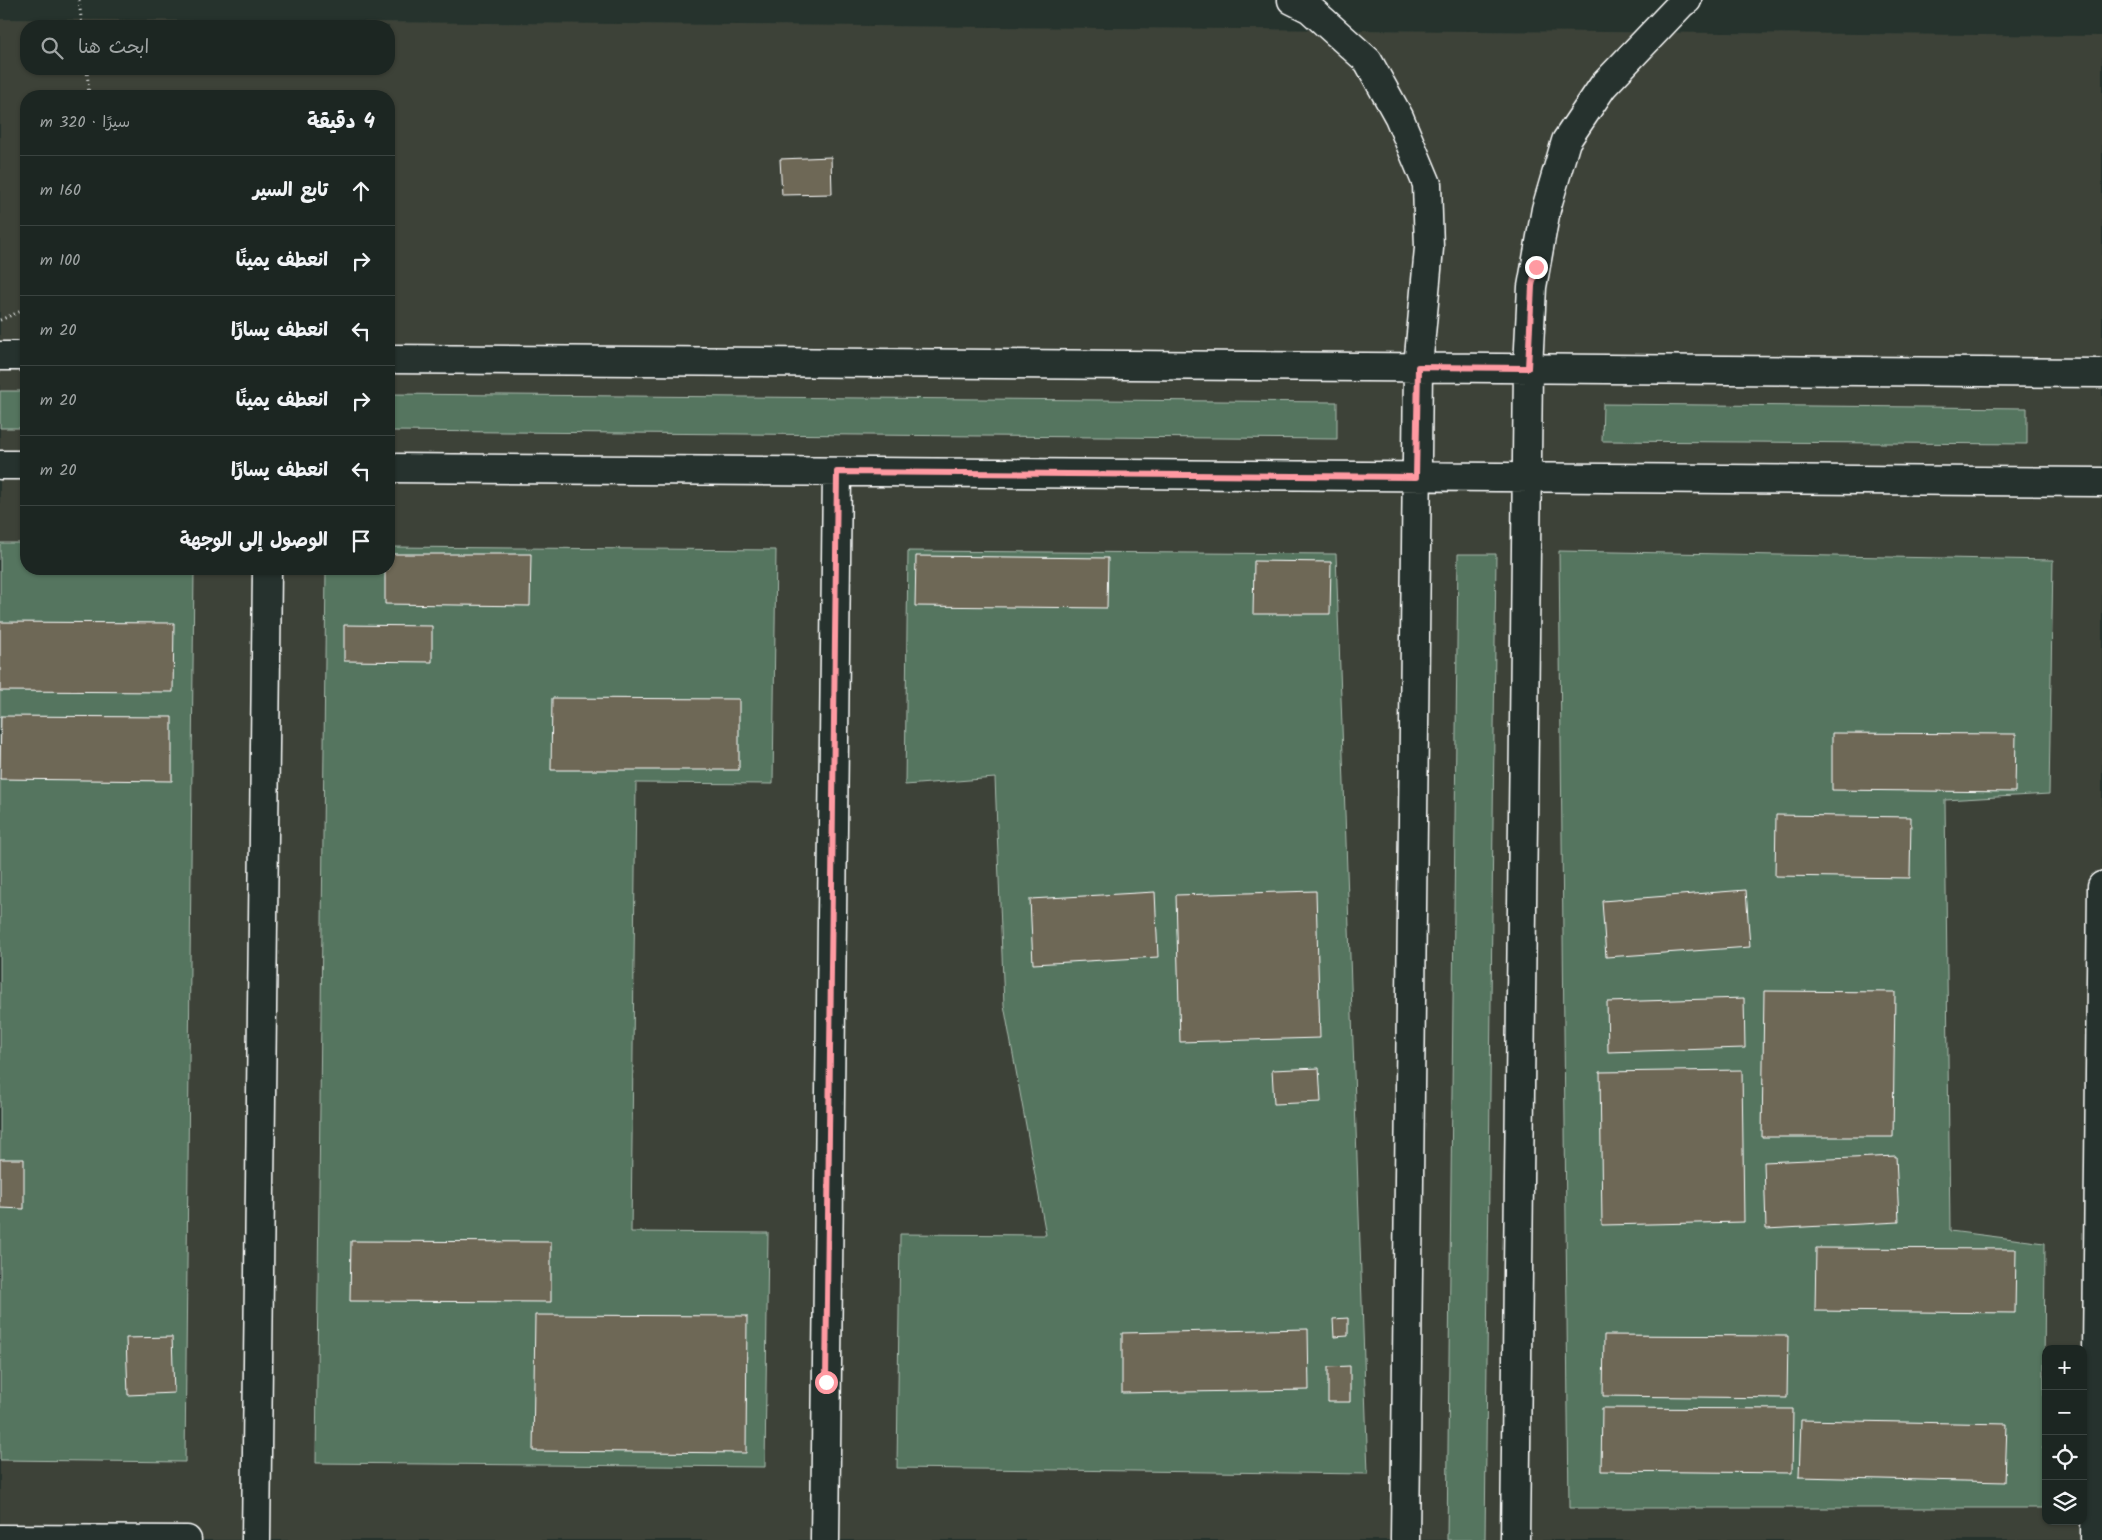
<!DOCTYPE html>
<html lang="ar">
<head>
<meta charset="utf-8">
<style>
  :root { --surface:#1c2622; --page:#29322f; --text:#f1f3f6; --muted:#a0a5a5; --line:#3a4340 }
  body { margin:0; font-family:Kalam,"Playpen Sans Arabic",sans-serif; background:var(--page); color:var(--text); direction:rtl }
  .controls { position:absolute; right:15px; bottom:15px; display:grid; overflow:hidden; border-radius:10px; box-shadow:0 1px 4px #0004 }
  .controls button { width:45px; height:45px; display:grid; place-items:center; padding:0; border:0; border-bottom:1px solid var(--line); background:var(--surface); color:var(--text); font:25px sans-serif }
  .stop { position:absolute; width:15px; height:15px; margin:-11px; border:4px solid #ff9aa2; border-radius:50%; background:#fff }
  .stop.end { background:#ff9aa2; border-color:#fff; box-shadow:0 1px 5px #0008 }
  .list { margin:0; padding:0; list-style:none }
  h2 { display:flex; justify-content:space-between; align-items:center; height:65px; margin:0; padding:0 20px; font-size:21px }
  h2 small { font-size:16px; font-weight:400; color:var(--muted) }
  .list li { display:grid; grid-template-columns:32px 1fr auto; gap:15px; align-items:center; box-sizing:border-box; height:70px; padding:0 20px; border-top:1px solid var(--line) }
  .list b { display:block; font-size:19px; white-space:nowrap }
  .list em { font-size:16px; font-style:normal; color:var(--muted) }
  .icon { flex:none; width:28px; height:28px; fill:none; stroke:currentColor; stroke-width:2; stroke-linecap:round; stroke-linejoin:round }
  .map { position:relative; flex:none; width:2102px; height:1540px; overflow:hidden; direction:ltr }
  .search { position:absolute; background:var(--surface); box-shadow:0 1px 4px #0004; left:20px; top:20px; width:375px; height:55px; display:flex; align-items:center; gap:12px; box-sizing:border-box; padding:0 18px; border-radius:20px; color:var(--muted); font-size:19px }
  .panel { position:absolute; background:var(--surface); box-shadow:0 1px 4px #0004; left:20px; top:90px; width:375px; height:485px; border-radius:20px; direction:rtl }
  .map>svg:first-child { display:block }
</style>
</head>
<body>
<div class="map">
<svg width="2102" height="1540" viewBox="0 0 2102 1540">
  <rect width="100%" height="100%" fill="#26332d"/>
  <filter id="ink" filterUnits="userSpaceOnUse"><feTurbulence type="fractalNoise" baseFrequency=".02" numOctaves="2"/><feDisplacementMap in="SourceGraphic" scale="10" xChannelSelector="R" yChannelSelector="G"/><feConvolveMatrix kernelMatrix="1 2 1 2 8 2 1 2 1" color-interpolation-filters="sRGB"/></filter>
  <g filter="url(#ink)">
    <path fill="#3c4339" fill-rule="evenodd" d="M0,19L2102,36V1540H0ZM26,26H389V69H26ZM26,96H389V569H26ZM2046,1349H2083V1521H2046Z"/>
    <path fill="#54745e" stroke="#aabaae" d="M0,391H26V428H0Z
      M389,394L1337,402V439L389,431Z
      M1603,404L2027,408V444L1602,441Z
      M0,543H26V569H194L185,1462L0,1460Z
      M389,547L776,550L773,784L636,783L631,1232L768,1233L765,1467L316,1463L326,569H389Z
      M908,551L1336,554L1368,1474L897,1468L900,1234L1046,1235L1004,1005L995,778L905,785Z
      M1559,551L2053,560L2049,794L1945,800L1950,1231L2045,1243L2043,1508H1569Z
      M1458,554H1496L1485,1540H1447Z"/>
    <path fill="#6e6856" stroke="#fff" d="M831,157L832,194L782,195L780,159Z
      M389,554H531L530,606L385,604V569H389Z
      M916,556L1108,558L1107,608L915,606Z
      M1254,561L1331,562L1330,614H1253Z
      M0,622L174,623L173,692L0,691Z
      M344,625L432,626V662L344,661Z
      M552,698L739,699V770H551Z
      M1,716L172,717V781L0,779Z
      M1832,733L2016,734L2015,792L1832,790Z
      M1776,815L1911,817L1910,878L1775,876Z
      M1746,890L1750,947L1606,957L1602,901Z
      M1316,891L1320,1038L1180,1042L1176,895Z
      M1155,892L1158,957L1033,964L1030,899Z
      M1764,991L1895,992L1893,1137H1762Z
      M1744,998L1745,1048L1608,1052L1607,1002Z
      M1319,1068L1321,1102L1274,1104L1272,1070Z
      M1742,1070L1744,1222L1602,1225L1600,1072Z
      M1896,1156L1899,1222L1766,1229L1764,1162Z
      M0,1159H24V1209L0,1208Z
      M351,1241L551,1242V1302L350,1301Z
      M1816,1248L2016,1249L2015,1313L1815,1311Z
      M535,1315L747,1316L746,1453L533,1451Z
      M1348,1318V1336L1334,1337L1333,1319Z
      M1308,1329L1309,1390L1122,1393V1333Z
      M1604,1335L1788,1336L1787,1398L1603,1396Z
      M172,1337L174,1393L128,1395L126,1338Z
      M1350,1366V1402H1328V1367Z
      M1602,1408L1793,1409L1792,1473L1601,1471Z
      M1801,1420L2007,1424L2005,1482L1799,1477Z"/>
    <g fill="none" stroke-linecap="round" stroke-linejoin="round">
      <defs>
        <path id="minor" d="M1292,0L1310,9L1368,61L1399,117L1427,184L1429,248L1418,367L1405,1540
          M0,356H26
          M389,359L2102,373
          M0,465H26
          M389,468L2102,482
          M0,1539L187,1540
          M256,1540L267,569
          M825,1540L837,472
          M1515,1540L1528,368L1532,287L1546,209L1566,141L1603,86L1682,3L1687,0
          M2095,1540L2102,886"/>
      </defs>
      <use href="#minor" stroke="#fff" stroke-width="31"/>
      <path stroke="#fff" stroke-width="3" stroke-dasharray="1 4" stroke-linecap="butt" d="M79,0L82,26
        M87,69L89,96
        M0,320L26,309"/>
      <use href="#minor" stroke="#26332d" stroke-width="28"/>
    </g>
  </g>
  <g fill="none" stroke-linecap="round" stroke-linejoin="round" filter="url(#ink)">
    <path stroke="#ff9aa2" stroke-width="6" d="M826,1382L837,472L1416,477L1418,367L1528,368L1532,286L1536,267"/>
  </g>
</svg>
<div class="controls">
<button>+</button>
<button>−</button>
<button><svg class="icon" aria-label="locate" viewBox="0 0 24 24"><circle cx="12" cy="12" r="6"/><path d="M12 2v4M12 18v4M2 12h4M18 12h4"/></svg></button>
<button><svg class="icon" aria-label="layers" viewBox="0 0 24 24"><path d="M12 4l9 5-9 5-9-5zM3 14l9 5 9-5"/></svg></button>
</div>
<div class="stop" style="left:826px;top:1382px"></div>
<div class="stop end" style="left:1536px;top:267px"></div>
<div class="search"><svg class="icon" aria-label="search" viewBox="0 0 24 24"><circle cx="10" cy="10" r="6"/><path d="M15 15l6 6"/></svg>ابحث هنا</div>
<section class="panel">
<h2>4 دقيقة<small>سيرًا · 320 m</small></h2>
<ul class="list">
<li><svg class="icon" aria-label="ahead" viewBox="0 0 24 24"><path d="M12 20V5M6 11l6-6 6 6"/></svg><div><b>تابع السير</b></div><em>160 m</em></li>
<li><svg class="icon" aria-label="right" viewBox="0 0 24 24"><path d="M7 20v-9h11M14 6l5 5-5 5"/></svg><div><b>انعطف يمينًا</b></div><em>100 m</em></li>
<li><svg class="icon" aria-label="left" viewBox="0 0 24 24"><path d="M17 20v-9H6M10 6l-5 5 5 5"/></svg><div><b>انعطف يسارًا</b></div><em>20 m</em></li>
<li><svg class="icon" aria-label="right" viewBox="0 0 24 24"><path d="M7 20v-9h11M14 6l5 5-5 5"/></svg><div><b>انعطف يمينًا</b></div><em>20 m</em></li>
<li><svg class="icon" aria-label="left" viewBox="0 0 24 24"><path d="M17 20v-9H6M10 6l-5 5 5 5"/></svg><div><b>انعطف يسارًا</b></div><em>20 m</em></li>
<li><svg class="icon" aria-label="arrive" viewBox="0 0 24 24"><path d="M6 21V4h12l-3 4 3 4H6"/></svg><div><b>الوصول إلى الوجهة</b></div></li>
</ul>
</section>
</div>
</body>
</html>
